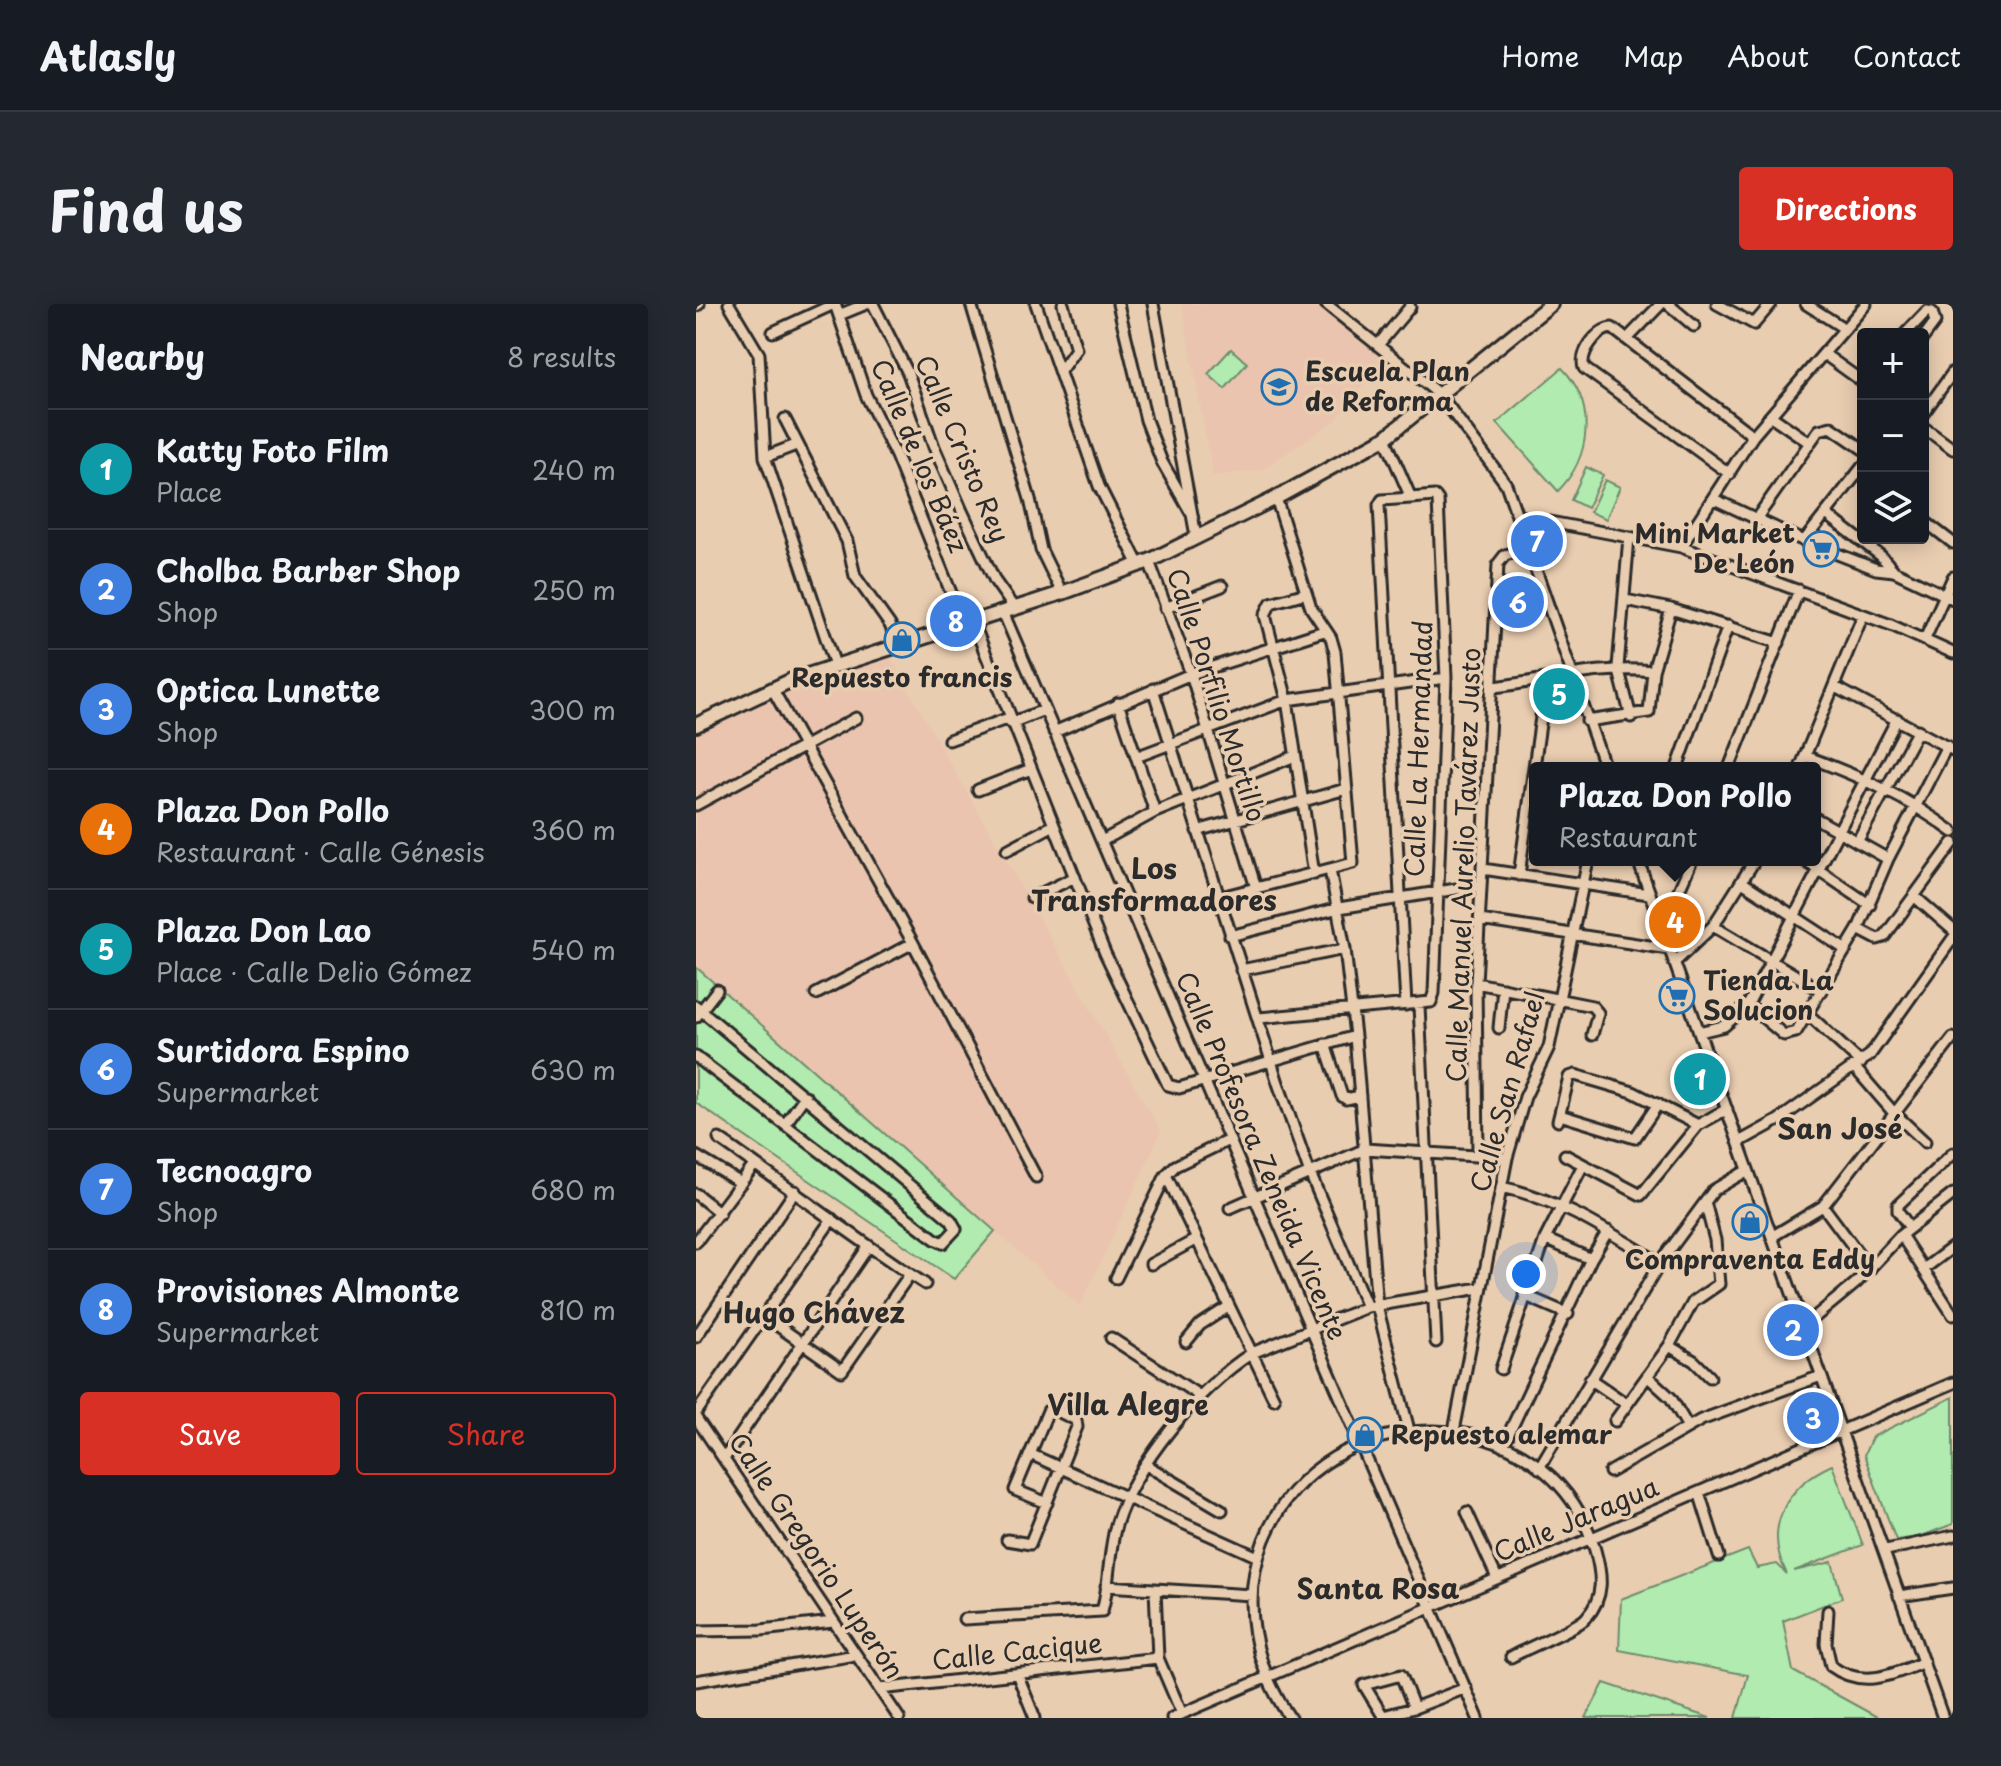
<!DOCTYPE html>
<html lang="en">
<head>
<meta charset="utf-8">
<style>
  :root { --surface:#171b24; --page:#242831; --text:#f1f3f6; --muted:#9ea1a6; --line:#363941; --accent:#d93025 }
  body { margin:0; font-family:"Playpen Sans",sans-serif; background:var(--page); color:var(--text) }
  .controls { position:absolute; right:24px; top:24px; display:grid; overflow:hidden; border-radius:8px; box-shadow:0 4px 20px #0003 }
  .controls button { width:72px; height:72px; display:grid; place-items:center; padding:0; border:0; border-bottom:2px solid var(--line); background:var(--surface); color:var(--text); font:40px sans-serif }
  .you { position:absolute; left:830px; top:970px; width:28px; height:28px; margin:-20px; border:6px solid #fff; border-radius:50%; background:#1a73e8; box-shadow:0 0 0 12px #1a73e833 }
  .badge { display:grid; place-items:center; width:52px; height:52px; border-radius:50%; background:var(--accent); color:#fff; font-size:26px; font-weight:700 }
  .pin { position:absolute; translate:-50% -50%; border:4px solid #fff; box-shadow:0 2px 8px #0006 }
  .popup { position:absolute; left:833px; top:458px; width:292px; height:104px; box-sizing:border-box; display:grid; place-content:center; border-radius:8px; background:var(--surface); filter:drop-shadow(0 2px 6px #0005); font-size:26px; white-space:nowrap; color:var(--muted) }
  .popup b { font-size:30px; color:var(--text) }
  .popup::after { content:''; position:absolute; left:50%; top:100%; margin-left:-16px; border:16px solid transparent; border-top-color:var(--surface) }
  .list { margin:0; padding:0; list-style:none }
  h2 { display:flex; justify-content:space-between; align-items:center; height:104px; margin:0; padding:0 32px; font-size:34px }
  h2 small { font-size:26px; font-weight:400; color:var(--muted) }
  .list li { display:grid; grid-template-columns:52px 1fr auto; gap:24px; align-items:center; box-sizing:border-box; height:120px; padding:0 32px; border-top:2px solid var(--line) }
  .list b { display:block; font-size:30px; white-space:nowrap }
  .list p { margin:0; font-size:26px; white-space:nowrap; color:var(--muted) }
  .list em { font-size:26px; font-style:normal; color:var(--muted) }
  .actions { display:flex; gap:16px; padding:24px 32px }
  .actions a { flex:1; padding:18px 0; border:2px solid var(--accent); border-radius:8px; text-align:center; font-size:28px; color:var(--accent) }
  .actions .main { background:var(--accent); color:#fff }
  .icon { flex:none; width:44px; height:44px; fill:none; stroke:currentColor; stroke-width:2; stroke-linecap:round; stroke-linejoin:round }
  .map { position:relative; flex:none; width:1257px; height:1414px; overflow:hidden; border-radius:8px }
  header { display:flex; align-items:center; gap:48px; box-sizing:border-box; height:112px; padding:0 40px; background:var(--surface); border-bottom:2px solid var(--line) }
  header strong { font-size:38px }
  nav { display:flex; gap:44px; margin-inline-start:auto; font-size:28px }
  .intro { display:flex; align-items:center; justify-content:space-between; box-sizing:border-box; height:192px; padding:0 48px }
  h1 { margin:0; font-size:56px }
  .button { padding:20px 36px; border-radius:8px; background:var(--accent); color:#fff; font-size:28px; font-weight:700 }
  main { display:flex; gap:48px; padding:0 48px }
  aside { flex:1; background:var(--surface); border-radius:8px; box-shadow:0 4px 20px #0003 }
  .map>svg:first-child { display:block }
</style>
</head>
<body>
<header>
<strong>Atlasly</strong>
<nav><a>Home</a><a>Map</a><a>About</a><a>Contact</a></nav>
</header>
<div class="intro"><h1>Find us</h1><a class="button">Directions</a></div>
<main>
<aside>
<h2>Nearby<small>8 results</small></h2>
<ul class="list">
<li><span class="badge" style="background:#0f9aa8">1</span><div><b>Katty Foto Film</b><p>Place</p></div><em>240 m</em></li>
<li><span class="badge" style="background:#3f7fe0">2</span><div><b>Cholba Barber Shop</b><p>Shop</p></div><em>250 m</em></li>
<li><span class="badge" style="background:#3f7fe0">3</span><div><b>Optica Lunette</b><p>Shop</p></div><em>300 m</em></li>
<li><span class="badge" style="background:#e8710a">4</span><div><b>Plaza Don Pollo</b><p>Restaurant · Calle Génesis</p></div><em>360 m</em></li>
<li><span class="badge" style="background:#0f9aa8">5</span><div><b>Plaza Don Lao</b><p>Place · Calle Delio Gómez</p></div><em>540 m</em></li>
<li><span class="badge" style="background:#3f7fe0">6</span><div><b>Surtidora Espino</b><p>Supermarket</p></div><em>630 m</em></li>
<li><span class="badge" style="background:#3f7fe0">7</span><div><b>Tecnoagro</b><p>Shop</p></div><em>680 m</em></li>
<li><span class="badge" style="background:#3f7fe0">8</span><div><b>Provisiones Almonte</b><p>Supermarket</p></div><em>810 m</em></li>
</ul>
<div class="actions"><a class="main">Save</a><a>Share</a></div>
</aside>
<div class="map">
<svg width="1257" height="1414" viewBox="0 0 1257 1414">
  <rect width="100%" height="100%" fill="#e9cdb0"/>
  <filter id="ink" filterUnits="userSpaceOnUse"><feTurbulence type="fractalNoise" baseFrequency=".0125" numOctaves="2"/><feDisplacementMap in="SourceGraphic" scale="16" xChannelSelector="R" yChannelSelector="G"/><feConvolveMatrix kernelMatrix="1 2 1 2 8 2 1 2 1" color-interpolation-filters="sRGB"/></filter>
  <g filter="url(#ink)">
    <path fill="#eac4ae" d="M486,0H626L691,51L640,116L565,166L517,172Z
      M192,350L465,828L384,1002L0,663V429L68,393Z"/>
    <path fill="#b1ebaf" stroke="#6e8b6d" stroke-width="2" d="M535,45L551,59L529,85L512,70Z
      M866,64C901,100 895,154 862,187L801,119Z
      M890,163L907,171L891,204L875,196Z
      M909,176L924,183L910,215L894,208Z
      M0,663L299,927L258,975L0,799Z
      M1257,1093V1220L1223,1233L1200,1236L1168,1151L1176,1133Z
      M1136,1161L1167,1241L1098,1267L1136,1258L1146,1294L1087,1317L1097,1367L1183,1414H1040L1052,1371L923,1346L925,1295L1052,1246L1061,1264L1081,1260L1091,1270C1066,1223 1091,1181 1136,1161Z
      M908,1379L1014,1414H890Z"/>
    <g fill="none" stroke-linecap="round" stroke-linejoin="round">
      <defs>
        <path id="minor" d="M33,0L63,50L69,153L139,361
          M139,0L170,91L200,152L268,321
          M177,0L212,69L238,143L266,207L299,277L318,304
          M275,0L334,195L345,246L366,289
          M340,0L403,182L443,261
          M422,0L450,116L466,158L495,209
          M457,0L500,232
          M630,0L744,91L810,180L909,464
          M972,0L998,22
          M1021,0L1058,20L1075,0
          M1110,0L1149,25
          M0,2L3,0
          M143,11L170,0
          M77,28L138,0
          M1209,30L1231,7L1236,8L1239,18L1227,34
          M932,34L965,0
          M682,41L714,3
          M1128,50L1167,78
          M365,66L380,45L367,0
          M1227,110L1257,68
          M1075,112L1114,139
          M89,115L151,237L159,272L194,321L203,342
          M1227,123L1257,145
          M69,153L100,141
          M1034,170L888,64C883,49 901,25 916,24L1057,132
          M1018,195L1108,237L1180,265L1198,267L1257,295
          M1130,210L1185,252L1198,267
          M823,212L985,243L1195,321L1257,349
          M1060,215L1123,126L1135,123L1167,145
          M1227,216L1257,239
          M933,233L922,363L935,413
          M1108,237L1167,162
          M985,243L1057,132L1170,0
          M453,257L495,370L560,584
          M610,289L575,299L569,311L591,396L618,570
          M929,296L975,305L1083,339
          M469,304L526,282
          M307,308L782,1414
          M277,318L409,649L472,781L483,784L659,732
          M1229,335L1257,273
          M798,383C852,377 902,361 957,367
          M1139,383L1257,446
          M76,384L217,639L340,873
          M457,385L582,779L613,867L671,1003
          M422,399L459,508
          M891,417L953,408L957,367L975,305
          M315,419L348,406
          M358,428L495,370L628,327
          M253,436L313,414
          M1109,452C1163,472 1211,493 1257,528
          M440,453L591,396L750,374
          M981,464L1032,322
          M1033,464L1103,286
          M1104,464L1167,311
          M282,486L335,465
          M0,501L160,414
          M1119,514L1192,555
          M501,527L650,485
          M406,537L459,508L599,452
          M1161,538L1222,426
          M311,546L358,521
          M942,556L1247,1414
          M1108,556L1174,601
          M787,565L953,590
          M634,566L649,645L659,732L681,1002L713,1126
          M823,571L850,377
          M1046,578L1150,646
          M1218,592L1257,626
          M336,594L379,573
          M521,594L657,559L639,348L635,334L615,304L580,194
          M784,616L973,645
          M1017,622L1126,687
          M966,625L996,556
          M1162,625L1181,635L1188,633L1257,539
          M534,632L643,604L785,581
          M978,659L1017,622L1059,556
          M545,666L649,645
          M780,679L896,702L902,709L896,731
          M120,690L217,639
          M710,701L683,201L686,196L715,194
          M1052,701L1088,731L1100,728L1162,625L1192,555L1251,442
          M0,702L255,916L260,925L247,939L239,935L0,753
          M723,702L740,1038
          M1113,711L1165,759
          M0,713L21,686
          M563,714L735,698L738,689L750,374L742,196L739,192L715,194L689,134
          M803,724L807,684
          M1003,728L1028,722L1052,701L1201,415
          M629,740L646,792L650,795L664,792
          M1159,764L1198,809L1229,838
          M864,811L939,834L962,800
          M862,817L873,773L879,771L937,788L1002,821
          M90,819L109,792
          M23,835C93,883 159,935 229,980
          M1043,838L1081,817L1174,751L1257,634
          M782,850L780,679L802,260L809,251L832,245
          M869,851L945,891L1002,821L1031,805
          M0,852L45,879
          M470,871L578,1095
          M805,883C864,895 913,928 964,959
          M0,890L24,909
          M1127,902L1174,965
          M534,904L669,845L811,854
          M1214,924L1202,907V901L1257,849
          M1205,931L1257,1011
          M1077,932L1127,902L1257,734
          M849,935L895,955
          M0,938L59,860
          M455,960L501,935
          M1229,964L1257,943
          M420,974L470,871L479,862L533,836
          M828,991L872,1010
          M68,1012L146,1067L214,970
          M1108,1022L1160,979L1205,931L1257,890
          M0,1033L99,887
          M415,1034L504,1092
          M490,1038L504,1021L532,1003
          M973,1042L998,1057L1014,1073
          M805,1065L849,935L887,861
          M951,1072L975,1094L992,1123
          M894,1075L929,1099
          M0,1109L136,915
          M0,1114L203,1414
          M919,1117L973,1042L997,998L1023,980L1019,936L1009,898
          M758,1127L811,854L829,793L853,743L892,556
          M807,1142L895,955L912,927
          M334,1150L562,1253
          M28,1155L172,943
          M450,1161L526,1206
          M843,1164L964,959L1018,886L1052,866
          M914,1168L1005,1116L1125,1072
          M1003,1188L1023,1252
          M771,1208L801,1274
          M311,1236L334,1240L381,1123L380,1116L357,1105L352,1107L319,1186L351,1199
          M1190,1246L1257,1232
          M410,1282L556,1291
          M459,1285L462,1354L486,1410
          M1203,1292L1257,1284
          M1132,1307L1130,1340L1135,1362C1166,1385 1196,1371 1228,1358
          M268,1315L406,1307C414,1279 412,1249 420,1221C438,1161 503,1083 556,1049L671,1003L784,984
          M0,1327L65,1326L137,1318
          M322,1372L339,1414
          M0,1377L160,1351
          M184,1385L462,1354
          M718,1404L705,1371L668,1381L687,1412L718,1404L770,1384
          M476,1414L1257,1079
          M594,1414C558,1362 544,1296 568,1236C627,1089 853,1089 899,1246C906,1271 909,1293 890,1314C881,1324 831,1344 815,1353"/>
        <path id="major" d="M0,421L96,376L366,289L453,257L580,194L689,134L855,0"/>
      </defs>
      <use href="#minor" stroke="#2b2b2b" stroke-width="15"/>
      <use href="#major" stroke="#2b2b2b" stroke-width="18"/>
      <use href="#minor" stroke="#e9cdb0" stroke-width="9"/>
      <use href="#major" stroke="#e9cdb0" stroke-width="12"/>
    </g>
  </g>
  <defs>
    <symbol id="school-ring" viewBox="-11 -11 22 22"><circle r="9.5" fill="#e9cdb0" stroke="#1f6fb2" stroke-width="1.5"/><path d="M0-5L7-2L0 1L-7-2ZM-4 1L0 2.5L4 1V4Q0 6-4 4Z" fill="#1f6fb2"/></symbol>
    <symbol id="supermarket-ring" viewBox="-11 -11 22 22"><circle r="9.5" fill="#e9cdb0" stroke="#1f6fb2" stroke-width="1.5"/><path d="M-6-5.5h2.5l.6 2H6L4.5 2H-2.5L-4.4-4H-6ZM-1.5 3.2a1.3 1.3 0 1 0 .1 0ZM3 3.2a1.3 1.3 0 1 0 .1 0Z" fill="#1f6fb2"/></symbol>
    <symbol id="shop-ring" viewBox="-11 -11 22 22"><circle r="9.5" fill="#e9cdb0" stroke="#1f6fb2" stroke-width="1.5"/><path d="M-5-2.5h2.3a2.7 3.5 0 0 1 5.4 0H5L5.5 6h-11ZM-1.5-2.5h3a1.5 2.3 0 0 0-3 0Z" fill="#1f6fb2"/></symbol>
  </defs>
  <g fill-rule="evenodd">
    <use href="#school-ring" x="563" y="63" width="40" height="40"/>
    <use href="#supermarket-ring" x="1105" y="225" width="40" height="40"/>
    <use href="#shop-ring" x="186" y="316" width="40" height="40"/>
    <use href="#supermarket-ring" x="961" y="672" width="40" height="40"/>
    <use href="#shop-ring" x="1034" y="898" width="40" height="40"/>
    <use href="#shop-ring" x="649" y="1111" width="40" height="40"/>
  </g>
  <g text-anchor="middle" stroke-width="7" stroke-linejoin="round" paint-order="stroke">
    <g font-size="26" font-weight="bold" fill="#2b2b2b" stroke="#e9cdb0" text-anchor="start">
      <text x="609" y="77">Escuela Plan<tspan x="609" dy="30">de Reforma</tspan></text>
      <text x="1099" y="239" text-anchor="end">Mini Market<tspan x="1099" dy="30">De León</tspan></text>
      <text x="206" y="383" text-anchor="middle">Repuesto francis</text>
      <text x="1007" y="686">Tienda La<tspan x="1007" dy="30">Solucion</tspan></text>
      <text x="1054" y="965" text-anchor="middle">Compraventa Eddy</text>
      <text x="695" y="1140">Repuesto alemar</text>
    </g>
    <g font-size="26" fill="#2b2b2b" stroke="#e9cdb0">
      <text transform="translate(266 145) rotate(67)" y="9">Calle Cristo Rey</text>
      <text transform="translate(223 152) rotate(67)" y="9">Calle de los Báez</text>
      <text transform="translate(520 391) rotate(72)" y="9">Calle Porfilio Mortillo</text>
      <text transform="translate(723 445) rotate(-88)" y="9">Calle La Hermandad</text>
      <text transform="translate(768 561) rotate(-88)" y="9">Calle Manuel Aurelio Tavárez Justo</text>
      <text transform="translate(812 788) rotate(-74)" y="9">Calle San Rafael</text>
      <text transform="translate(565 852) rotate(67)" y="9">Calle Profesora Zeneida Vicente</text>
      <text transform="translate(880 1216) rotate(-23)" y="9">Calle Jaragua</text>
      <text transform="translate(120 1252) rotate(56)" y="9">Calle Gregorio Luperón</text>
      <text transform="translate(321 1348) rotate(-6)" y="9">Calle Cacique</text>
    </g>
    <g font-size="28" font-weight="bold" fill="#2b2b2b" stroke="#e9cdb0">
      <text x="458" y="575">Los<tspan x="458" dy="32">Transformadores</tspan></text>
      <text x="1144" y="835">San José</text>
      <text x="118" y="1019">Hugo Chávez</text>
      <text x="432" y="1111">Villa Alegre</text>
      <text x="682" y="1295">Santa Rosa</text>
    </g>
  </g>
</svg>
<div class="controls">
<button>+</button>
<button>−</button>
<button><svg class="icon" aria-label="layers" viewBox="0 0 24 24"><path d="M12 4l9 5-9 5-9-5zM3 14l9 5 9-5"/></svg></button>
</div>
<div class="you"></div>
<div class="pin badge" style="left:1004px;top:775px;background:#0f9aa8">1</div>
<div class="pin badge" style="left:1097px;top:1026px;background:#3f7fe0">2</div>
<div class="pin badge" style="left:1117px;top:1114px;background:#3f7fe0">3</div>
<div class="pin badge" style="left:979px;top:618px;background:#e8710a">4</div>
<div class="popup"><b>Plaza Don Pollo</b>Restaurant</div>
<div class="pin badge" style="left:863px;top:390px;background:#0f9aa8">5</div>
<div class="pin badge" style="left:822px;top:298px;background:#3f7fe0">6</div>
<div class="pin badge" style="left:841px;top:237px;background:#3f7fe0">7</div>
<div class="pin badge" style="left:260px;top:317px;background:#3f7fe0">8</div>
</div>
</main>
</body>
</html>
